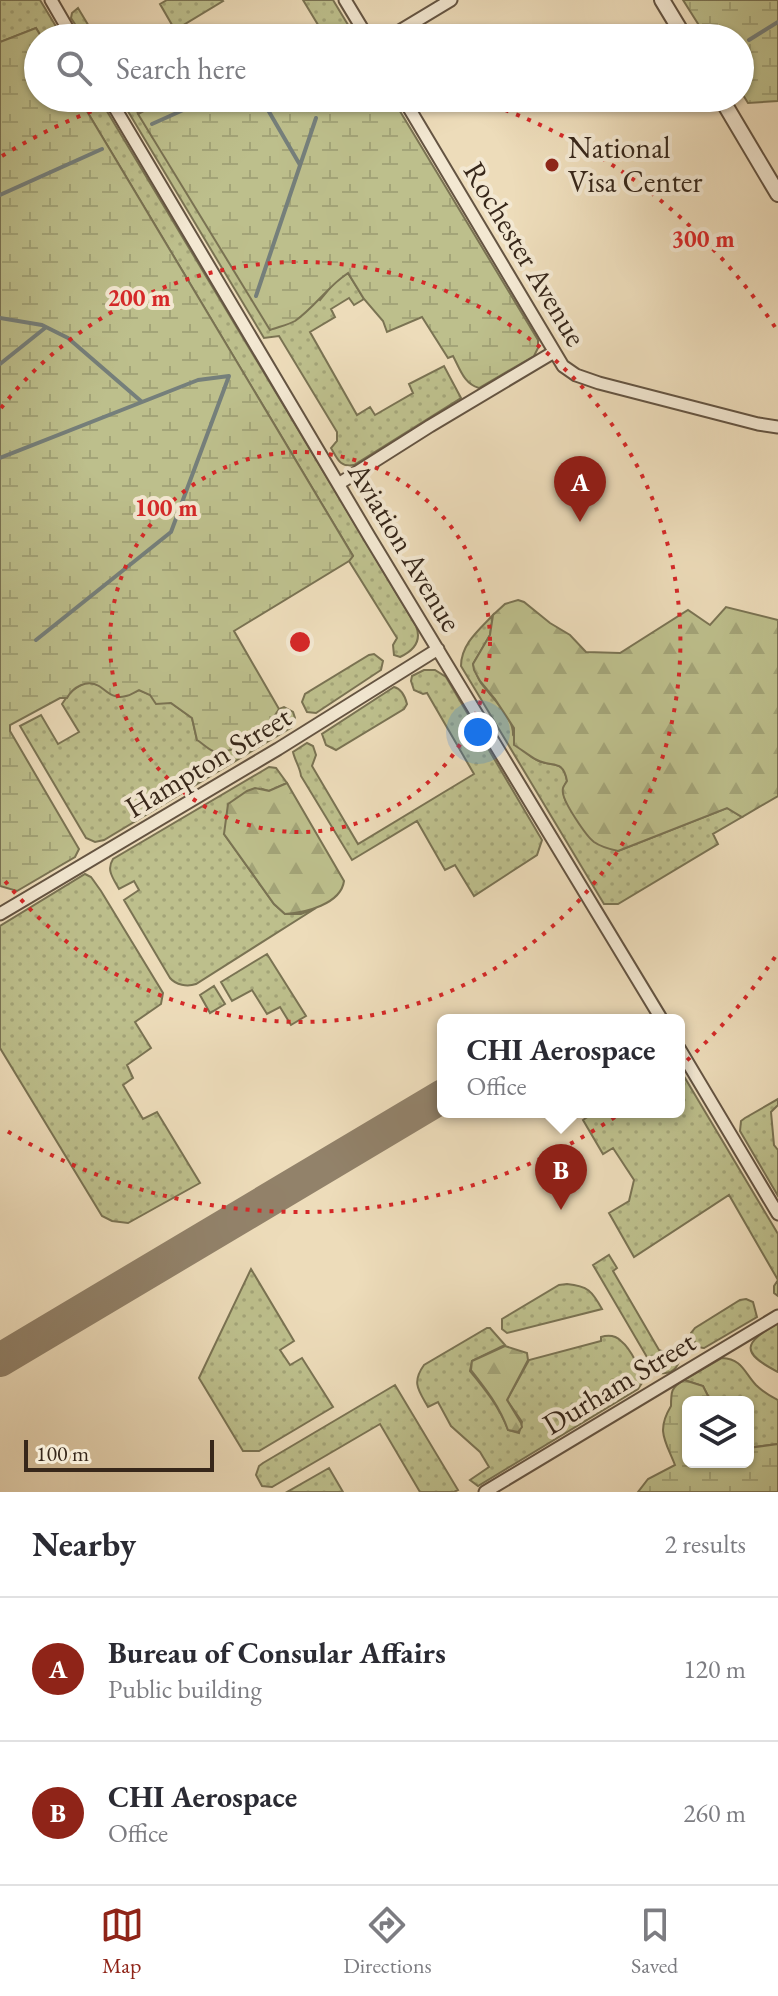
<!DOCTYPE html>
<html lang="en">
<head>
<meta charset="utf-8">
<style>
  :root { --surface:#fff; --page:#f2f2f3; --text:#2b2b33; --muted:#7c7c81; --line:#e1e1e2; --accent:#8f2418 }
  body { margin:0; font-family:"EB Garamond",serif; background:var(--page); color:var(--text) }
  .controls { position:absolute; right:24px; bottom:24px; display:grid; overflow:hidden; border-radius:12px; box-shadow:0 2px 6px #0004 }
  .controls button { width:72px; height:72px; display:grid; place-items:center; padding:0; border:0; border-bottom:2px solid var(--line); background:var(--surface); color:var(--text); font:40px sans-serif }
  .scale { position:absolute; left:24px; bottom:20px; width:190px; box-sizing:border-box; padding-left:8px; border:4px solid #37271a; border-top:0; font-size:22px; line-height:28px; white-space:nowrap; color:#37271a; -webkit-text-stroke:6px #f3e8d2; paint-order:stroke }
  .you { position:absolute; left:478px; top:732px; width:28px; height:28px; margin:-20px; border:6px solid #fff; border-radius:50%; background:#1a73e8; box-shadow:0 0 0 12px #1a73e833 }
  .badge { display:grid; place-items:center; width:52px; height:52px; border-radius:50%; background:var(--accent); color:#fff; font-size:26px; font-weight:700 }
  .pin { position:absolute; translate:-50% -66px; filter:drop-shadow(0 2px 4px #0008) }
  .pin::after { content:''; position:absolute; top:42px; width:28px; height:24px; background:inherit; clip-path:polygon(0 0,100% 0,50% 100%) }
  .popup { position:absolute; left:437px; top:1014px; width:248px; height:104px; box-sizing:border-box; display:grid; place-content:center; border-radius:12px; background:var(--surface); filter:drop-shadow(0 2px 6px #0005); font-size:26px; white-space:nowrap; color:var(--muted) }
  .popup b { font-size:30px; color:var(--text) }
  .popup::after { content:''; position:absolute; left:50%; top:100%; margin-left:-16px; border:16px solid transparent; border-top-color:var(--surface) }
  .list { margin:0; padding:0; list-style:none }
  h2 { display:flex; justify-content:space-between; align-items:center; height:104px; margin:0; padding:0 32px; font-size:34px }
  h2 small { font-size:26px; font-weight:400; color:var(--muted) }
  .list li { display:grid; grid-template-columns:52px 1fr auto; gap:24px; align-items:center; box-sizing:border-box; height:144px; padding:0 32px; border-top:2px solid var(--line) }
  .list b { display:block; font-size:30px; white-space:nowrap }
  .list p { margin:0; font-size:26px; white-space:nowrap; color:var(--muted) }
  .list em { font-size:26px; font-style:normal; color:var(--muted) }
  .icon { flex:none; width:44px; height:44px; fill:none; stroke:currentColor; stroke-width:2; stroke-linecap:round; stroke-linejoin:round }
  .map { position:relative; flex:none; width:778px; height:1492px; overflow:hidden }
  .search { position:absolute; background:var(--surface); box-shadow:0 2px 6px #0004; left:24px; right:24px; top:24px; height:88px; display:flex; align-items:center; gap:20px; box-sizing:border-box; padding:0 28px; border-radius:44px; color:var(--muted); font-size:30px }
  .sheet { height:392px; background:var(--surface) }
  nav { display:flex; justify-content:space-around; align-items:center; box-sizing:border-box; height:112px; border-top:2px solid var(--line); background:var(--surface); font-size:22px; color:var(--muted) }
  nav a { display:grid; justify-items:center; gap:4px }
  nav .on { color:var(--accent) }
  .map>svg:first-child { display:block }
</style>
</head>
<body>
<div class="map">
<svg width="778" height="1492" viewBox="0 0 778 1492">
  <defs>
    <pattern id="grass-dots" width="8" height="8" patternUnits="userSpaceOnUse" patternTransform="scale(2)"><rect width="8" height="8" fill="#bdbf8c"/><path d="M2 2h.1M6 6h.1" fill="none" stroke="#a3a478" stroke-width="1.8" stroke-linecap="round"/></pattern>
    <pattern id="forest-firs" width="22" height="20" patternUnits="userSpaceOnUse" patternTransform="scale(2)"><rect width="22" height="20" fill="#bdbf8c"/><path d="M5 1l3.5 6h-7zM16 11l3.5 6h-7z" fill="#a3a478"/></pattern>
    <pattern id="wetland-marsh" width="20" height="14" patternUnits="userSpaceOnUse" patternTransform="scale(2)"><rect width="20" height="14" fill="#bdbf8c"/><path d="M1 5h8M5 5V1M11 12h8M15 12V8" fill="none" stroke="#a3a478"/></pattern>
  </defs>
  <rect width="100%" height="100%" fill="#eddcba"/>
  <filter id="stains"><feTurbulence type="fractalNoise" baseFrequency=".0025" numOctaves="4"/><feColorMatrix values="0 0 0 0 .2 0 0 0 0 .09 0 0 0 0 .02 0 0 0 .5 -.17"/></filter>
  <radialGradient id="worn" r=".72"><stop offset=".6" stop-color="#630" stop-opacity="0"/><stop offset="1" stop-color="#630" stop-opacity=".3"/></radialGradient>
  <path fill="url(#grass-dots)" stroke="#7a7353" stroke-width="2" d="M0,0H40L63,38H42L36,28L0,42Z
    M167,0H222L223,1L175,30L160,4Z
    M303,0H333L356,38H326Z
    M78,8L96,38H84L71,18L72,13Z
    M79,98H99L416,626C422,641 413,651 400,657L394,655L393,645L397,638L349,561L353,556Z
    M120,98H129L153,138L320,300L334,283L348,273L364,299L354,305L349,298L331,309L335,317L310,332L357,415L370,407L375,415L413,393L409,384L444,366L461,398L354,465C340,468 337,458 331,448L337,441V432L279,336L264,338Z
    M493,615L490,635L473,664C475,670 477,677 481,683C491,697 514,717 513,735C520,744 526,755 537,760C552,768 563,758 567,781C562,789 563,794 566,802L618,851L727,808L742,817L713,834L718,844L618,904H604L461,666C461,644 479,630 493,615Z
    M374,654L383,661L381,670L316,713L307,712L302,702L305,694L369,655Z
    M424,670H435L446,677L542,840L537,855L474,896L455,865L445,870L417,821L352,860L301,776C300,767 295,761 293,752L307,743L313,746L316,755L312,766L358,844L474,774L427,693L423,694L414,690L411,681L412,676Z
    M84,683C109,680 105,706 139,690L171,703L192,718L197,740L256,738L272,720L279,709L284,707L293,712L295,718L292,727L104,840L95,842L86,838L20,726L41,715L58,744L79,732L62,704L71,691Z
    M394,687C402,689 405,696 407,704L404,709L336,750L326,745L322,734Z
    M269,767L276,768L287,783L269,791L262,789L224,834L274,904L285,914H301L316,908L196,984C187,987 176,985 170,978L124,900L139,890L134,881L119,889C113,878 106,870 113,859Z
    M85,874L91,877L101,891L163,993L161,1004L135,1022L151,1048L127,1065L133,1078L123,1085L143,1119L157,1112L200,1183L128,1223L112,1221L102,1216L0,1048V926Z
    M267,954L306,1016L291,1025L280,1007L267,1014L252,990L232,1001L221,982Z
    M214,986L225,1004L210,1013L200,995Z
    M679,1068L778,1234V1296L774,1293V1286L778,1280L729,1195L634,1257L609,1213L629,1201L634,1180L613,1148L603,1154L583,1120L595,1112H679Z
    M778,1099V1105L771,1112L774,1145L778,1150V1196L740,1131L741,1121L745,1118Z
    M609,1255L617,1268L613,1271L659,1350L664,1352L679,1350C682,1364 674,1375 660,1373L651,1364L593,1265Z
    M251,1269L294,1341L280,1350L290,1365L302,1358L333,1407L259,1451H243L199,1378Z
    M567,1284C588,1286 592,1291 602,1309L507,1333L502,1329V1319L559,1285Z
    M746,1299L753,1302L757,1317L704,1348C696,1348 693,1340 691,1333L695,1328L740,1300Z
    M778,1323V1372C739,1352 744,1343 778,1323Z
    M487,1328H490L505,1345L472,1361L470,1371C485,1389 500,1408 508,1430L519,1433L522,1422L507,1400L529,1360L601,1341V1337C608,1335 615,1335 621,1341C630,1348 643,1372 642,1383L638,1389L478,1486L470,1480L489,1467L480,1452L451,1426L438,1402L428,1407C419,1391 411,1383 424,1365Z
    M722,1358C742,1359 744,1372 756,1385C763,1392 770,1396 778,1400V1444L748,1448V1402H711L703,1386L684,1380Z
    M395,1385L458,1490L454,1492H420L380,1424L272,1487L262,1486L256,1475L259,1466L263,1463Z
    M329,1468L343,1492H287Z"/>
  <path fill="url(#forest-firs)" stroke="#7a7353" stroke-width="2" d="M518,600L524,602L550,623L570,635L586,652L620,653L688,610L710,625L726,607L778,620V796L742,817L727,808L618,851C609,849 601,847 594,842C586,836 564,803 563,793C562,787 564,786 567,781C563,758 552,768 537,760C529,756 521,749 514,745V728L495,699L480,681L474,670L473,664L490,635L493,615L505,604Z
    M287,783L344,881C341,904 305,913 285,914L274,904L224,834L228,804L247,791L255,788L269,791Z
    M505,1346L527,1353L528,1360L507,1400L521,1423L522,1427L518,1432L508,1430C500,1407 486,1389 471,1370L472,1361Z"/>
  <path fill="url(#wetland-marsh)" stroke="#7a7353" stroke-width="2" d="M683,0H778V101L748,103L740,90V38H707Z
    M36,28L42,38H38V98H79L353,556L349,561L234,631L279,709C267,729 251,748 226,751C222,752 216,752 213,751C208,749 202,743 197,740L192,718L171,703L156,704L150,695L139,690C132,694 124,699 115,696C109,695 104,689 99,686C87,679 73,687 67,698H60L10,725V731L79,849L75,857L17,891L0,886V42Z
    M168,98H294L296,102L302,98H392L538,340V348L534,356L479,388C464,384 460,369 453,356L448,358L422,317L387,332L383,321L364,299L348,273C328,286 315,307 295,321C288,325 278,327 270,330L138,114Z
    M684,1380L703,1386L711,1402H688V1462H748V1448L778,1444V1492H638L648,1479L675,1465C665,1440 656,1431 671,1406C671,1392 671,1387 684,1380Z"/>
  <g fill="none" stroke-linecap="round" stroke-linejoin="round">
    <path stroke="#757f7b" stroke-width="4" d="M749,40L778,22
      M261,98L300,165
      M152,124L210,98
      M0,195L102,149
      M256,296L316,118
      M0,318L42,325L68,338L142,402
      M0,364L45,328
      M0,458L198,380L229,376L171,532L36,640"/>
    <path stroke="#92826a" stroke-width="34" d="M0,1360L443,1096"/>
    <defs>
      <path id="minor" d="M51,0L73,38
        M345,0L368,38
        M388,38L451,0
        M109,98L369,536L662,1020
        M403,98L563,366L576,375L599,383L758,424L778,427
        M340,483L430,426L554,352
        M0,914L278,749L438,649
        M679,1048L778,1214
        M485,1492L778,1316"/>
      <path id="tertiary" d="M662,0L685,38
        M721,98L778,194"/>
    </defs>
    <use href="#minor" stroke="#645442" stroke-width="15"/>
    <use href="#tertiary" stroke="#645442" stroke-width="18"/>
    <use href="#minor" stroke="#f3e8d2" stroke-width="11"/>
    <use href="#tertiary" stroke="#f3e8d2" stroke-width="14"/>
  </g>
  <g fill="none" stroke="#d62828" stroke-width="4" stroke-dasharray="4 8">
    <circle cx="300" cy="642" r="190"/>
    <path d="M1 408A380 380 0 1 1 1 876"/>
    <path d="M775 957A570 570 0 0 1 2 1128M2 156A570 570 0 0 1 129 98M471 98A570 570 0 0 1 775 327"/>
  </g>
  <circle fill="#8f2418" stroke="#f3e8d2" stroke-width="3" cx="552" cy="165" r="8"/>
  <g text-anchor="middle" stroke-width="8" stroke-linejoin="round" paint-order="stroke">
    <g font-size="30" fill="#37271a" stroke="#f3e8d2" text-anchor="start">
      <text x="568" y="158">National<tspan x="568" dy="34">Visa Center</tspan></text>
    </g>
    <g font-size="30" fill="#37271a" stroke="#f3e8d2">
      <text transform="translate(525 254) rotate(59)" y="10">Rochester Avenue</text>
      <text transform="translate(405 547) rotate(59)" y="10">Aviation Avenue</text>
      <text transform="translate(208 762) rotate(-31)" y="10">Hampton Street</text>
      <text transform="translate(619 1383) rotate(-31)" y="10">Durham Street</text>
    </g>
  </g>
  <circle cx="300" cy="642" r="12" fill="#d62828" stroke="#f3e8d2" stroke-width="4"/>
  <g font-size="24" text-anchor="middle" font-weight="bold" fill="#d62828" stroke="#f3e8d2" stroke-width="8" stroke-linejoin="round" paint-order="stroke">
    <text x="703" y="247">300 m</text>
    <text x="139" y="306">200 m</text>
    <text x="166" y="516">100 m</text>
  </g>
  <rect width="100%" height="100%" filter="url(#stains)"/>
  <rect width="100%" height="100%" fill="url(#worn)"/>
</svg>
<div class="controls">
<button><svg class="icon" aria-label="layers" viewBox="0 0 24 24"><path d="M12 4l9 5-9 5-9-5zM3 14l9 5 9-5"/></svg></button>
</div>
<div class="scale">100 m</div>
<div class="you"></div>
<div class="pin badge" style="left:580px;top:522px">A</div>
<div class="pin badge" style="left:561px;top:1210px">B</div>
<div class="popup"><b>CHI Aerospace</b>Office</div>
<div class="search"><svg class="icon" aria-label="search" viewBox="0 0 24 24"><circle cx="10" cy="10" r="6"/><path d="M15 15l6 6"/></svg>Search here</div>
</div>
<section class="sheet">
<h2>Nearby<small>2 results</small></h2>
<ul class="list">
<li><span class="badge">A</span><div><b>Bureau of Consular Affairs</b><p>Public building</p></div><em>120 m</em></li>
<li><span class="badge">B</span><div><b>CHI Aerospace</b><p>Office</p></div><em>260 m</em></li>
</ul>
</section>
<nav>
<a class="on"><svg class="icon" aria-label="map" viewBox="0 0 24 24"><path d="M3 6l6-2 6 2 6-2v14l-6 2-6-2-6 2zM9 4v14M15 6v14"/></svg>Map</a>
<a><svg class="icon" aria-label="directions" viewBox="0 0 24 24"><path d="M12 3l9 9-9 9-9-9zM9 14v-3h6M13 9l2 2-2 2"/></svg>Directions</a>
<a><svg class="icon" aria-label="saved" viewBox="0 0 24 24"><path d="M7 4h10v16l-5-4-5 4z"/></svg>Saved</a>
</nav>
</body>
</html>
